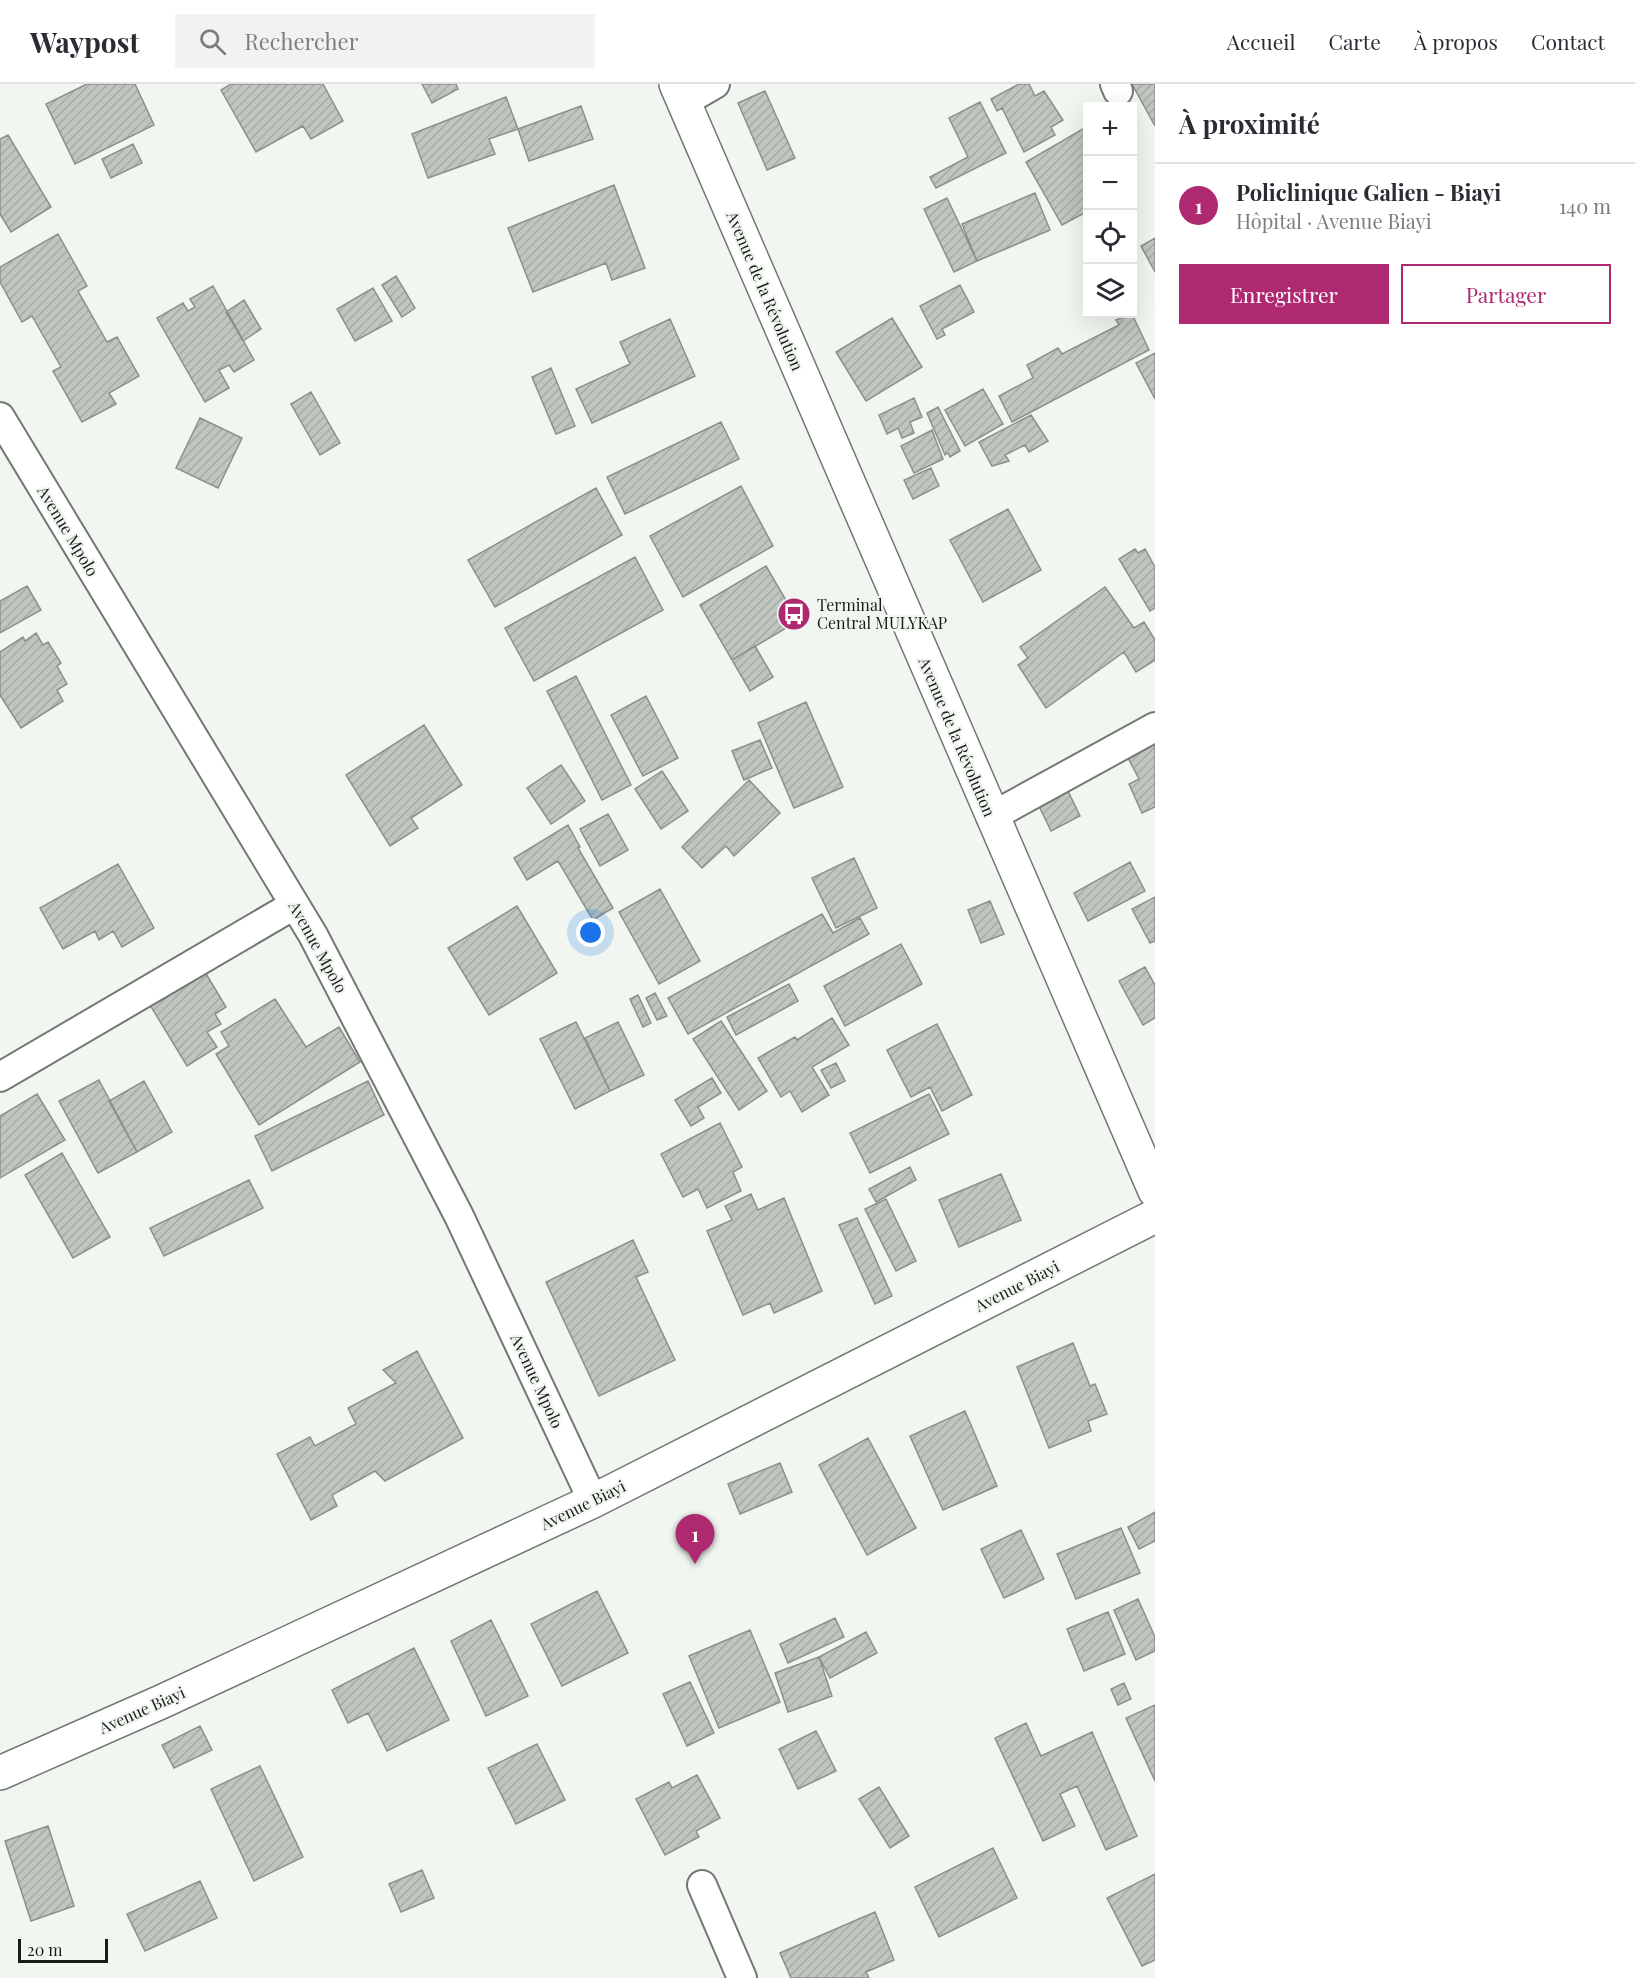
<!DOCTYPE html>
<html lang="fr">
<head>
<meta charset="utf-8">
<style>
  :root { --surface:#fff; --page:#f2f2f3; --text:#2b2b33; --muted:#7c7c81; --line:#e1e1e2; --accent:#af2970 }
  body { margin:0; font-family:"Playfair Display",serif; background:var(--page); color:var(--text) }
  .controls { position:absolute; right:18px; top:18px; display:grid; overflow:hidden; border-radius:0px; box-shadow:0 6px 24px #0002 }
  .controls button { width:54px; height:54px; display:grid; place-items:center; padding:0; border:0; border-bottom:2px solid var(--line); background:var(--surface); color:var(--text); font:30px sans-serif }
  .scale { position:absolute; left:18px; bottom:15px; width:90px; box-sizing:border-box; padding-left:6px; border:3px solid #1a1c1a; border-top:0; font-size:16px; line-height:21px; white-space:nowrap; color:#1a1c1a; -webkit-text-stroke:4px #f1f7f0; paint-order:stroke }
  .you { position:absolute; left:591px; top:849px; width:21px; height:21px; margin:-15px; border:4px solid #fff; border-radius:50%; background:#1a73e8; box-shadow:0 0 0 9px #1a73e833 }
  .badge { display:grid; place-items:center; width:39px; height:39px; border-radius:50%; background:var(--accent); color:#fff; font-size:20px; font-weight:700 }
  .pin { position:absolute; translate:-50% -50px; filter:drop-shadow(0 2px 3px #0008) }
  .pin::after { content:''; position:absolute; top:32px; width:21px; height:18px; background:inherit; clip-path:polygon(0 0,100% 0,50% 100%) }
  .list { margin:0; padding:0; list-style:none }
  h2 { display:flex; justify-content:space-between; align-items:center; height:78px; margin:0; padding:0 24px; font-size:26px }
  h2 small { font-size:20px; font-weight:400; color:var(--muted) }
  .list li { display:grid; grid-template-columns:39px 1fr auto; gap:18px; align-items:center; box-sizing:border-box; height:84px; padding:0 24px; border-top:2px solid var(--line) }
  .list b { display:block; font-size:22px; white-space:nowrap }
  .list p { margin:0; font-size:20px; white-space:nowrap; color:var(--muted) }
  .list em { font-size:20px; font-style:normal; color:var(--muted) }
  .actions { display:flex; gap:12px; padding:18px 24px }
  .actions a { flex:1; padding:14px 0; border:2px solid var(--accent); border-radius:0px; text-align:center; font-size:21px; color:var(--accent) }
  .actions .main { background:var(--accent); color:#fff }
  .icon { flex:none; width:33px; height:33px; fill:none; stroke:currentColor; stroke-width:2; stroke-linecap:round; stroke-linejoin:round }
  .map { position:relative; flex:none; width:1155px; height:1894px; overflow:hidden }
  header { display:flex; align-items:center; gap:36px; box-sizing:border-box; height:84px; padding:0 30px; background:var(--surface); border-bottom:2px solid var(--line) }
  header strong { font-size:28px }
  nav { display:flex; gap:33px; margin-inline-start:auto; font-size:21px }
  .search { width:420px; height:54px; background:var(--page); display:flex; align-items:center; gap:15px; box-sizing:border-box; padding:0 21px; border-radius:0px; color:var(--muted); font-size:22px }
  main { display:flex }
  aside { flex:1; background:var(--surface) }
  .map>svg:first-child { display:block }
</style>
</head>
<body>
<header>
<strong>Waypost</strong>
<div class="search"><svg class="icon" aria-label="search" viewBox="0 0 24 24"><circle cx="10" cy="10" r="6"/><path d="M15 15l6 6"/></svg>Rechercher</div>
<nav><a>Accueil</a><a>Carte</a><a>À propos</a><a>Contact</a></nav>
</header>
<main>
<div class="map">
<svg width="1155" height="1894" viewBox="0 0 1155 1894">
  <defs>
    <pattern id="building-hatch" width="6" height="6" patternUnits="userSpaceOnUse" patternTransform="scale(1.5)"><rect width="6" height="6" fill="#c0c6bf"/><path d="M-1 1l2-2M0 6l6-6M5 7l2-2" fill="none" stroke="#a4aaa4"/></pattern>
  </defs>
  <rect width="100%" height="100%" fill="#f1f7f0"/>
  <path fill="url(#building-hatch)" stroke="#8b908a" stroke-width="1.5" d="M87,0H135L154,41L75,80L46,20Z
    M231,0H323L343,37L311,55L303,42L256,68L221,6Z
    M422,0H456L458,5L432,19Z
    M1019,0H1029L1035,12L1044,7L1063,36L1051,43L1055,51L1024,68L1002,24L997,27L991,15Z
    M1132,0H1155V42Z
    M765,7L795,74L767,86L738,19Z
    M506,13L518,45L489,55L495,70L428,94L412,50Z
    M980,18L1006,69L936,104L930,93L968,73L949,34Z
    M581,22L593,55L529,77L518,45Z
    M1088,42V127L1062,141L1026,78Z
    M8,51L51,123L11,148L0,130V55Z
    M133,60L142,79L111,94L102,75Z
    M614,101L645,184L612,196L606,179L533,208L508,144Z
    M1035,109L1050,146L977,177L962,140Z
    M947,114L977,177L954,188L924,125Z
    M58,150L87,202L78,207L107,258L117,253L139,292L109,309L116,320L82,338L53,287L61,283L32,232L22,238L0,198V183Z
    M1155,154V188L1141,162Z
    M396,192L415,224L402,233L382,201Z
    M960,201L974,228L942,245L945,251L937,255L920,222Z
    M213,202L254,276L234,288L229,281L219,286L229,304L205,318L157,234L183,219L188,227L195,223L190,215Z
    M373,204L392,237L355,257L337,225Z
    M244,216L261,245L243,257L226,228Z
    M1132,230L1149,266L1012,338L999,312L1033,294L1027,281L1058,264L1062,270L1119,241L1116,236Z
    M892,234L922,283L866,317L836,268Z
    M670,235L695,292L592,339L576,305L630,280L620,258Z
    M1155,269V315L1136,279Z
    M551,284L575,342L556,350L532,293Z
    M983,305L1003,340L965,362L945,326Z
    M311,308L340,359L320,371L291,320Z
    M914,314L922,333L910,338L914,349L902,354L898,344L887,350L879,331Z
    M938,323L960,367L950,373L948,369L945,371L927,329Z
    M1031,331L1048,357L1029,368L1025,361L1005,371L1009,377L992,382L979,358Z
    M200,334L242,354L218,404L176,384Z
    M721,338L739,375L625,430L607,393Z
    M932,346L943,375L914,389L901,362Z
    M931,384L939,402L913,415L904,396Z
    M741,402L773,462L683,513L650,452Z
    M596,404L622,451L495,523L468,476Z
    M1008,425L1041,486L983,518L950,456Z
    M1135,465L1138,469L1145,465L1155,483V524L1150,527L1119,475Z
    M635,473L663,526L534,597L505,544Z
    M766,482L798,537L732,576L700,521Z
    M27,502L41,526L0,549V517Z
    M1105,503L1134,544L1144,538L1155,556V576L1136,588L1124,568L1046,624L1018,581L1028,574L1020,563Z
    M36,549L43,561L48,558L61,579L57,582L67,600L57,606L63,617L21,644L0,611V568L23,553L25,557Z
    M755,562L773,593L750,607L732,576Z
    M576,592L631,701L602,716L547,607Z
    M646,612L678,674L643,692L611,631Z
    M806,618L843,703L794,724L758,639Z
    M424,641L462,701L411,734L418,744L390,762L346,691Z
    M760,656L772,684L744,696L732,667Z
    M1155,656V723L1142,729L1129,700L1139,695L1126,670Z
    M561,681L585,717L551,740L527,704Z
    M662,687L688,727L661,745L635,705Z
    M749,696L780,729L734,772L726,762L702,784L682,763Z
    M1067,705L1080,732L1051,747L1038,720Z
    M608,730L628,766L600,782L580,745Z
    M568,741L580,763L578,764L613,824L593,836L558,777L527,796L514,774Z
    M854,774L877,824L836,844L812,794Z
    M1130,778L1145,807L1088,837L1074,809Z
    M118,780L154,844L122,863L113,847L99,856L95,847L63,865L40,824Z
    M660,805L700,877L659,900L619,828Z
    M1155,813V857L1150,859L1132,825Z
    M990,817L1004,850L981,859L968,826Z
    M517,822L557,889L489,931L448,864Z
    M822,830L833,849L860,834L869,850L688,950L668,914Z
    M901,860L922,900L845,942L824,902Z
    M1145,883L1155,901V934L1143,941L1119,897Z
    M205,888L226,923L215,930L221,940L207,948L217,963L187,982L150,921Z
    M789,900L798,917L736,951L727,933Z
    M655,909L667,932L657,936L646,914Z
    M638,911L651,939L643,943L630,915Z
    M275,915L306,963L339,943L360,978L259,1041L216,970L229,962L221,948Z
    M832,934L849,961L812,983L829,1011L802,1028L790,1007L781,1013L758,974L795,953L797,956Z
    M721,937L767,1007L739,1026L693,955Z
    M576,938L610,1007L575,1025L540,955Z
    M618,938L644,991L610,1007L585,954Z
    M937,940L972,1011L942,1027L930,1003L911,1013L887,966Z
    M836,979L845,997L831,1004L821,986Z
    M712,994L721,1009L698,1023L704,1034L691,1042L675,1016Z
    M99,996L137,1068L98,1089L59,1017Z
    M144,997L172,1048L137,1068L109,1017Z
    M368,997L384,1031L272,1087L255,1052Z
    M37,1010L65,1056L0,1094V1032Z
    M929,1010L949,1050L870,1089L850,1049Z
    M720,1039L742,1083L733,1088L741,1107L707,1124L698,1105L683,1113L661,1070Z
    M62,1069L110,1153L73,1174L25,1091Z
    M910,1083L916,1096L876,1118L869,1105Z
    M1001,1090L1021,1136L959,1163L939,1116Z
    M249,1096L263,1124L164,1172L150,1144Z
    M751,1110L758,1126L784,1114L822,1207L774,1229L770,1219L743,1231L707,1147L732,1136L725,1122Z
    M886,1115L916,1177L896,1187L865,1125Z
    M857,1134L892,1212L875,1220L839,1141Z
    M633,1156L648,1188L636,1193L675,1276L599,1312L546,1198Z
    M1073,1259L1090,1302L1095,1300L1107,1330L1088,1337L1091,1347L1049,1364L1017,1283Z
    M417,1267L463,1354L385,1397L375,1387L332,1411L337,1422L311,1436L277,1370L310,1353L315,1362L356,1340L348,1324L396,1299L383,1286Z
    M965,1327L997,1402L943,1426L910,1352Z
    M868,1354L916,1444L867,1471L819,1381Z
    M780,1379L792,1408L740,1430L728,1400Z
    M1155,1428V1457L1139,1465L1128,1443Z
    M1121,1444L1140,1489L1076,1515L1057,1470Z
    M1021,1446L1044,1495L1004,1514L981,1465Z
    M597,1507L628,1569L562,1602L531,1540Z
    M1138,1515L1155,1553V1567L1136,1576L1114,1526Z
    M1108,1528L1125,1570L1084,1587L1067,1545Z
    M835,1534L844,1553L788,1579L780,1560Z
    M491,1536L528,1612L486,1632L451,1557Z
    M750,1546L780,1618L719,1644L689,1572Z
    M866,1548L877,1569L830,1594L819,1573Z
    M414,1564L449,1636L387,1667L368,1629L348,1639L332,1606Z
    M819,1573L832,1612L788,1628L775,1589Z
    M690,1598L714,1649L687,1662L663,1610Z
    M1124,1599L1131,1615L1118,1621L1111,1605Z
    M1155,1621V1697L1126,1634Z
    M1026,1639L1041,1672L1092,1648L1137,1752L1106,1766L1077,1702L1060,1710L1075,1742L1043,1757L995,1654Z
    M200,1642L212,1666L174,1684L162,1661Z
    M816,1647L836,1687L798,1705L779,1665Z
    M537,1660L565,1716L516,1740L488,1684Z
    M260,1682L303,1773L254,1797L211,1705Z
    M697,1691L720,1734L696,1747L699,1753L665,1771L636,1715L669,1698L672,1704Z
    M879,1703L909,1752L890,1764L859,1715Z
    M48,1742L74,1822L31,1837L5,1757Z
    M993,1764L1017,1814L939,1853L915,1803Z
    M422,1786L434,1814L401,1828L389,1800Z
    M1155,1790V1876L1142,1882L1107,1814Z
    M200,1797L217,1834L145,1867L127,1830Z
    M875,1828L894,1876L866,1888L869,1894H791L780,1869Z"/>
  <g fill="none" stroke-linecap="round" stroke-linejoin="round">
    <defs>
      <path id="minor" d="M1115,0L1118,7
        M684,18L715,0
        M0,333L313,851L459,1132L593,1417
        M991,733L1155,643
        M0,993L294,821
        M702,1801L742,1894"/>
      <path id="tertiary" d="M676,0L1155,1107
        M0,1689L161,1618L593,1417L1155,1132"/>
    </defs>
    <use href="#minor" stroke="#727872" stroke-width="32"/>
    <use href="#tertiary" stroke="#727872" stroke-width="36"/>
    <use href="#minor" stroke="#fff" stroke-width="28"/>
    <use href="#tertiary" stroke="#fff" stroke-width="33"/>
  </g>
  <defs>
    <symbol id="bus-disc" viewBox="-11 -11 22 22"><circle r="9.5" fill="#af2970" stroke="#f1f7f0"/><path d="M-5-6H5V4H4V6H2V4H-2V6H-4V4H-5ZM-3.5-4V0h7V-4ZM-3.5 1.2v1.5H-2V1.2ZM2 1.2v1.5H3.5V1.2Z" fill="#fff"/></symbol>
  </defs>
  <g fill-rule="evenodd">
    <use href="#bus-disc" x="775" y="511" width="38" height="38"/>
  </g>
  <g text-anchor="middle" stroke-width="4.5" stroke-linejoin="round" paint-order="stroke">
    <g font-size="16" fill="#1a1c1a" stroke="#f1f7f0">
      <text transform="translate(765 207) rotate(67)" y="6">Avenue de la Révolution</text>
      <text transform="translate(68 447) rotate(59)" y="6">Avenue Mpolo</text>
      <text transform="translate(957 653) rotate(67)" y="6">Avenue de la Révolution</text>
      <text transform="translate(318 863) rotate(61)" y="6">Avenue Mpolo</text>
      <text transform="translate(1017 1202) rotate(-27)" y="6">Avenue Biayi</text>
      <text transform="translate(537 1297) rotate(65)" y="6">Avenue Mpolo</text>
      <text transform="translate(583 1421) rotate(-26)" y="6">Avenue Biayi</text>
      <text transform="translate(142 1626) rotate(-24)" y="6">Avenue Biayi</text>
    </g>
    <g font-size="16" fill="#1a1c1a" stroke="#f1f7f0" text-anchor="start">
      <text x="817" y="527">Terminal<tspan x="817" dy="18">Central MULYKAP</tspan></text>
    </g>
  </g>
</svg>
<div class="controls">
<button>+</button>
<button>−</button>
<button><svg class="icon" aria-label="locate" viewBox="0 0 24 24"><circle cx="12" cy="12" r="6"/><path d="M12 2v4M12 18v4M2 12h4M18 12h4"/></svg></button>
<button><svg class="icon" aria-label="layers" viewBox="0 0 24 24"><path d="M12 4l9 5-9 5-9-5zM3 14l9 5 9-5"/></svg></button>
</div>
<div class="scale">20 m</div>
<div class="you"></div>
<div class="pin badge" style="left:695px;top:1480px">1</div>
</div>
<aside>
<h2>À proximité<small></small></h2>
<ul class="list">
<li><span class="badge">1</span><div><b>Policlinique Galien - Biayi</b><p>Hôpital · Avenue Biayi</p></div><em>140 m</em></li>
</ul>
<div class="actions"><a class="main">Enregistrer</a><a>Partager</a></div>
</aside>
</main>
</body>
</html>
